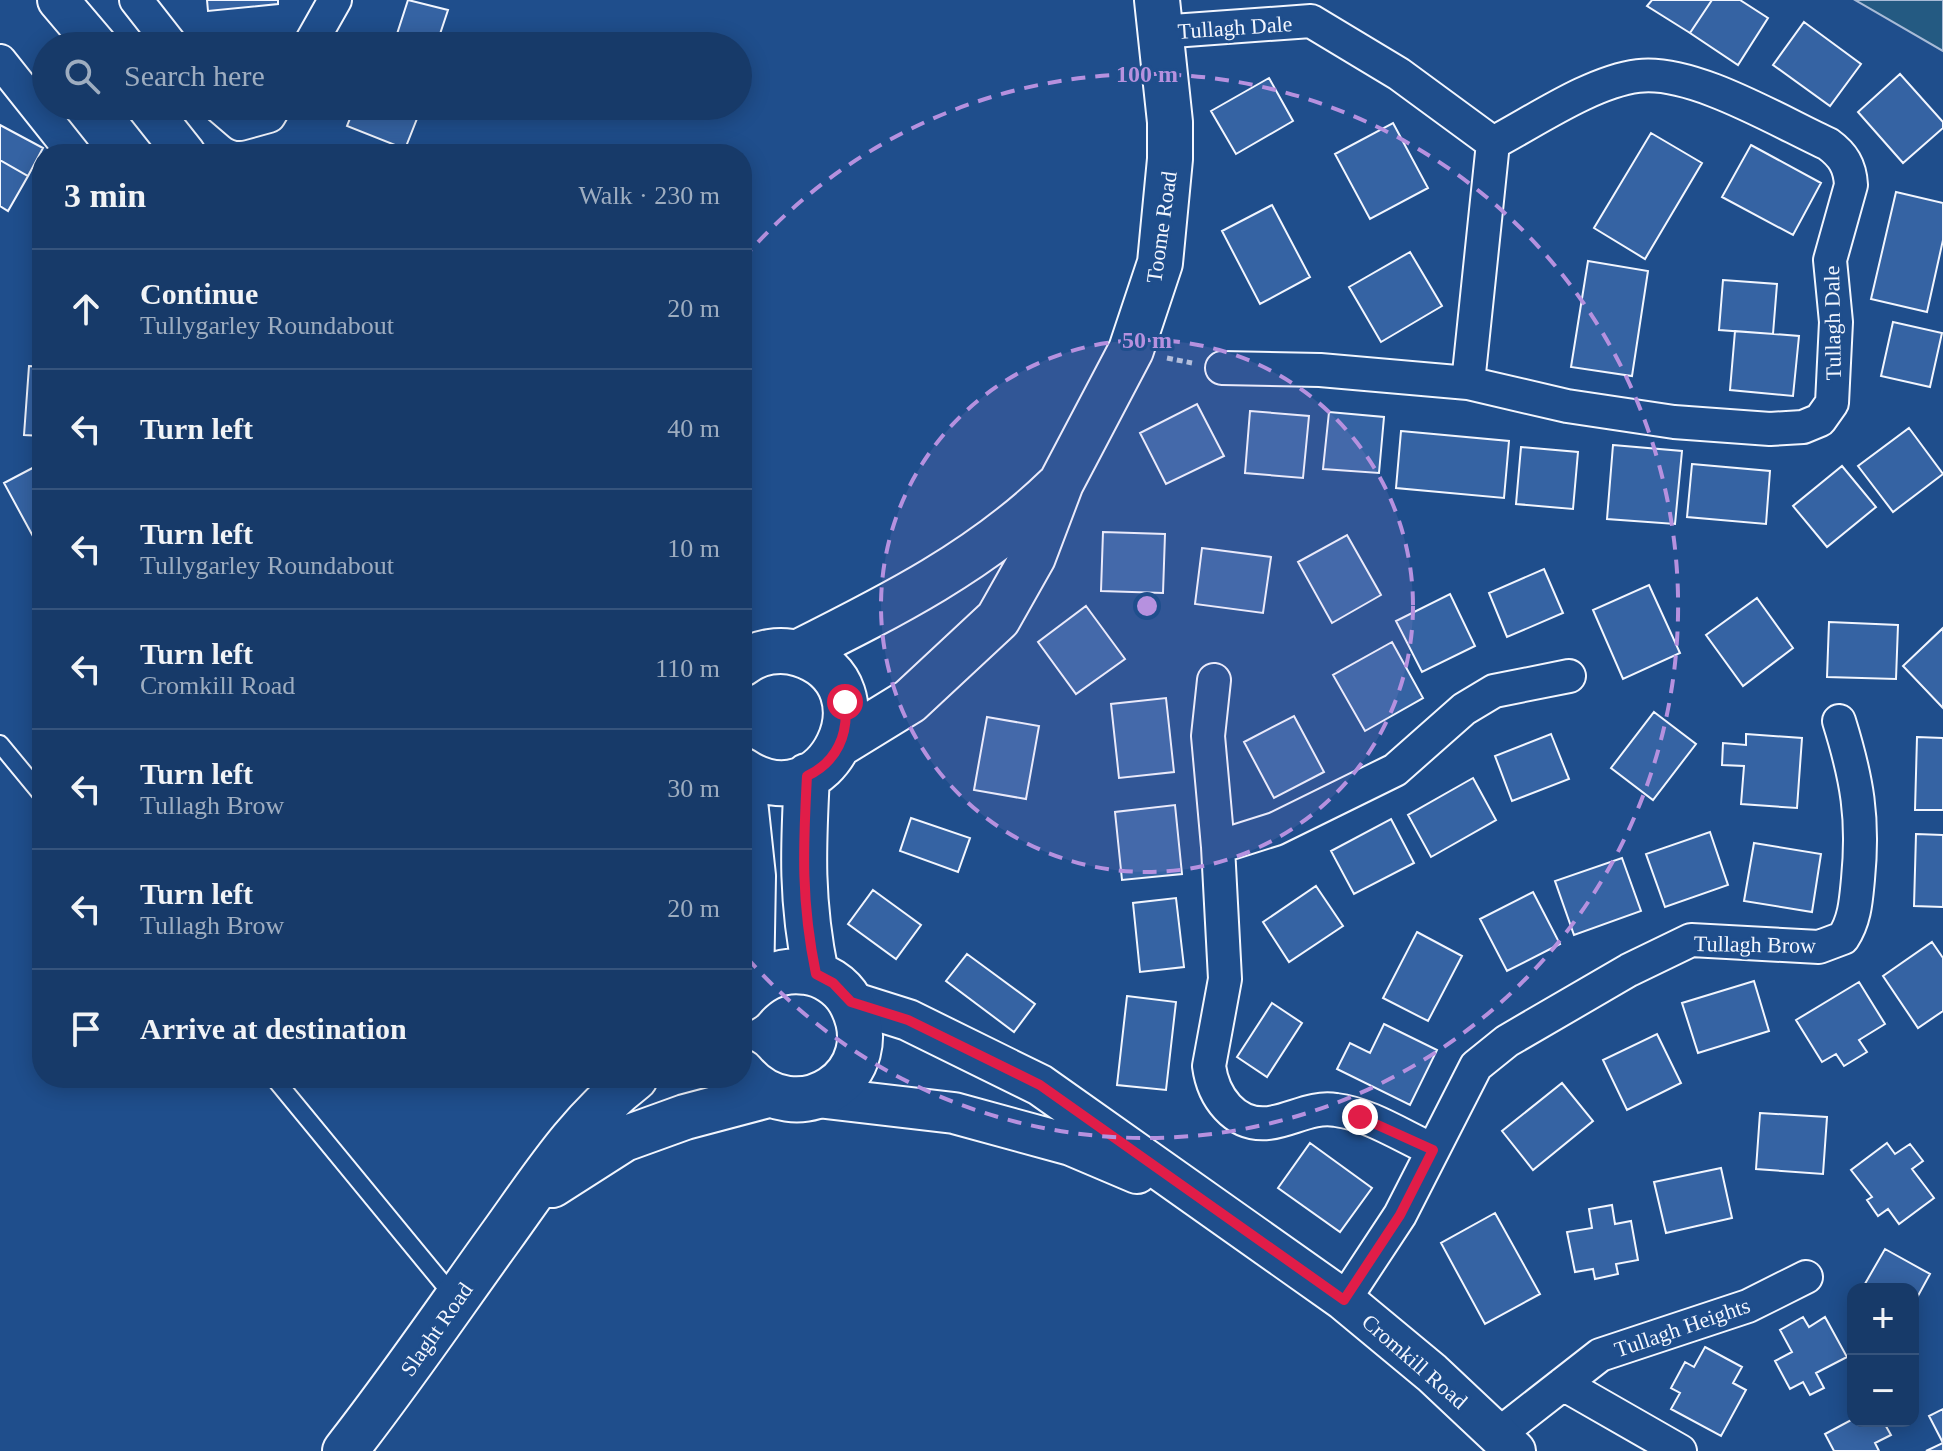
<!DOCTYPE html>
<html lang="en">
<head>
<meta charset="utf-8">
<style>
  :root { --surface:#173a69; --page:#20416f; --text:#f1f3f6; --muted:#9eadc0; --line:#36547d }
  body { margin:0; font-family:"Times New Roman",serif; background:var(--page); color:var(--text) }
  .controls { position:absolute; right:24px; bottom:24px; display:grid; overflow:hidden; border-radius:16px; box-shadow:0 4px 20px #0003 }
  .controls button { width:72px; height:72px; display:grid; place-items:center; padding:0; border:0; border-bottom:2px solid var(--line); background:var(--surface); color:var(--text); font:40px sans-serif }
  .stop { position:absolute; width:24px; height:24px; margin:-18px; border:6px solid #e11d48; border-radius:50%; background:#fff }
  .stop.end { background:#e11d48; border-color:#fff; box-shadow:0 2px 8px #0008 }
  .list { margin:0; padding:0; list-style:none }
  h2 { display:flex; justify-content:space-between; align-items:center; height:104px; margin:0; padding:0 32px; font-size:34px }
  h2 small { font-size:26px; font-weight:400; color:var(--muted) }
  .list li { display:grid; grid-template-columns:52px 1fr auto; gap:24px; align-items:center; box-sizing:border-box; height:120px; padding:0 32px; border-top:2px solid var(--line) }
  .list b { display:block; font-size:30px; white-space:nowrap }
  .list p { margin:0; font-size:26px; white-space:nowrap; color:var(--muted) }
  .list em { font-size:26px; font-style:normal; color:var(--muted) }
  .icon { flex:none; width:44px; height:44px; fill:none; stroke:currentColor; stroke-width:2; stroke-linecap:round; stroke-linejoin:round }
  .map { position:relative; flex:none; width:1943px; height:1451px; overflow:hidden }
  .search { position:absolute; background:var(--surface); box-shadow:0 4px 20px #0003; left:32px; top:32px; width:720px; height:88px; display:flex; align-items:center; gap:20px; box-sizing:border-box; padding:0 28px; border-radius:44px; color:var(--muted); font-size:30px }
  .panel { position:absolute; background:var(--surface); box-shadow:0 4px 20px #0003; left:32px; top:144px; width:720px; height:944px; border-radius:32px }
  .map>svg:first-child { display:block }
</style>
</head>
<body>
<div class="map">
<svg width="1943" height="1451" viewBox="0 0 1943 1451">
  <rect width="100%" height="100%" fill="#1f4e8c"/>
  <path fill="#245a82" stroke="#a8bbd7" stroke-width="2" d="M1855,0H1943V51Z"/>
  <path fill="#3563a3" stroke="#f2f6ff" stroke-width="2" d="M207,0H278V4L208,11Z
    M408,0L448,10L436,46H385L389,35L396,37Z
    M1652,0H1712L1690,33L1647,6Z
    M1712,0H1740L1768,18L1738,65L1690,33Z
    M1804,22L1861,64L1830,106L1773,65Z
    M1900,74L1943,122V128L1903,163L1858,112Z
    M1269,78L1293,121L1236,154L1211,111Z
    M355,106H422L405,149L347,126Z
    M1393,123L1428,188L1370,219L1335,154Z
    M0,125L43,148L28,176L0,160Z
    M1651,133L1702,163L1645,259L1594,228Z
    M1751,145L1821,183L1793,235L1722,197Z
    M0,160L28,176L8,211L0,206Z
    M1896,192L1943,203V240L1927,312L1871,299Z
    M1272,205L1310,277L1260,304L1222,231Z
    M1410,252L1442,306L1381,342L1349,287Z
    M1588,261L1648,271L1632,376L1571,367Z
    M1723,280L1777,284L1773,334L1719,330Z
    M1893,322L1942,333L1930,387L1881,376Z
    M1735,331L1799,336L1793,396L1730,390Z
    M29,366L42,367V436L24,435Z
    M1197,404L1224,456L1166,484L1140,433Z
    M1250,411L1309,416L1303,478L1245,473Z
    M1329,412L1384,417L1379,473L1323,469Z
    M1909,428L1943,474L1893,512L1858,466Z
    M1401,431L1509,441L1504,498L1396,488Z
    M1613,445L1682,451L1675,524L1607,519Z
    M1521,447L1578,452L1573,509L1516,504Z
    M42,463V537L35,540L4,483Z
    M1692,464L1770,471L1766,524L1687,517Z
    M1842,466L1876,507L1827,547L1793,506Z
    M1103,532L1165,534L1163,593L1101,591Z
    M1347,535L1381,595L1332,623L1298,562Z
    M1202,548L1271,557L1263,613L1195,604Z
    M1544,569L1563,613L1507,637L1489,593Z
    M1649,585L1680,653L1623,679L1593,610Z
    M1450,594L1475,646L1422,672L1396,621Z
    M1757,598L1793,648L1743,686L1706,635Z
    M1086,606L1125,659L1076,694L1038,642Z
    M1829,622L1898,625L1896,679L1827,677Z
    M1943,628V708L1903,666Z
    M1392,642L1423,698L1365,731L1333,675Z
    M1166,698L1174,772L1119,778L1111,704Z
    M1654,712L1696,744L1653,800L1611,768Z
    M1294,716L1324,772L1274,798L1244,742Z
    M987,717L1039,726L1026,799L974,790Z
    M1551,734L1569,779L1512,801L1495,756Z
    M1746,734L1802,738L1797,808L1741,804L1744,766L1722,765L1723,743L1746,745Z
    M1917,737L1943,738V810H1915Z
    M1473,778L1496,820L1431,857L1408,815Z
    M1175,805L1182,874L1122,880L1115,812Z
    M911,818L970,838L958,872L900,851Z
    M1391,819L1414,863L1354,894L1331,851Z
    M1710,832L1728,885L1665,907L1646,854Z
    M1916,834L1943,835V907L1914,906Z
    M1754,843L1821,854L1812,912L1744,901Z
    M1622,858L1641,911L1574,935L1555,881Z
    M1316,886L1343,926L1289,962L1263,922Z
    M873,890L921,925L896,959L848,924Z
    M1533,892L1560,944L1507,971L1480,919Z
    M1176,898L1184,967L1140,972L1133,903Z
    M1417,932L1462,956L1428,1021L1383,998Z
    M1932,942L1943,958V1011L1918,1028L1883,976Z
    M967,954L1035,1004L1014,1032L946,981Z
    M1754,981L1769,1031L1698,1053L1682,1003Z
    M1859,982L1885,1024L1859,1040L1867,1052L1844,1066L1836,1054L1822,1062L1796,1020Z
    M1127,996L1176,1002L1166,1090L1117,1085Z
    M1272,1003L1302,1023L1267,1077L1237,1057Z
    M1384,1024L1437,1050L1410,1105L1337,1069L1350,1043L1370,1053Z
    M1657,1034L1681,1083L1627,1110L1603,1060Z
    M1562,1083L1593,1121L1533,1170L1502,1131Z
    M1760,1113L1827,1117L1823,1174L1756,1169Z
    M1310,1143L1372,1188L1340,1232L1278,1188Z
    M1887,1143L1895,1154L1910,1144L1923,1161L1912,1169L1934,1198L1899,1224L1888,1209L1878,1216L1867,1200L1872,1197L1851,1170Z
    M1721,1168L1732,1218L1666,1233L1654,1182Z
    M1612,1205L1615,1224L1631,1221L1638,1260L1616,1264L1618,1274L1595,1279L1593,1269L1575,1272L1567,1232L1592,1228L1589,1209Z
    M1495,1213L1540,1294L1485,1324L1441,1243Z
    M1885,1249L1930,1274L1913,1305V1289H1862Z
    M1803,1317L1809,1327L1825,1317L1847,1357L1816,1373L1824,1388L1810,1395L1803,1382L1790,1389L1775,1361L1792,1352L1780,1330Z
    M1705,1347L1742,1367L1733,1383L1746,1390L1721,1436L1671,1409L1680,1393L1671,1388L1685,1362L1694,1367Z
    M1943,1409V1451H1926L1943,1443L1929,1416Z
    M1853,1419L1883,1421L1891,1435L1875,1443L1879,1451H1834L1825,1434Z"/>
  <g fill="none" stroke-linecap="round" stroke-linejoin="round">
    <defs>
      <path id="service" d="M0,744L42,795
        M274,1078L455,1298"/>
      <path id="minor" d="M136,0L172,46
        M1159,32L1311,21L1399,74L1493,143C1535,121 1591,82 1638,76C1692,69 1778,121 1828,144C1843,155 1850,166 1851,185L1830,260L1836,322L1832,403L1820,420L1803,427L1770,429L1674,422L1567,406L1468,383L1320,370L1222,368
        M309,46L335,0
        M0,61L74,154
        M219,106L240,124L269,116L275,106
        M1468,383L1493,143
        M1214,680L1208,736L1218,847
        M1433,1150C1402,1136 1369,1114 1336,1110C1312,1106 1292,1120 1269,1123C1234,1127 1213,1096 1209,1066L1225,979L1218,847L1275,829L1395,770L1464,709L1494,691L1569,676
        M1344,1300L1400,1215L1476,1066L1507,1041L1629,970L1691,940L1819,947L1843,938C1855,920 1856,900 1858,879C1864,818 1857,779 1839,721
        M1563,1384L1680,1451
        M1499,1434L1600,1355L1748,1306L1806,1277"/>
      <path id="tertiary" d="M58,0L97,46
        M147,106L185,154
        M851,1002L908,1020L1040,1085L1344,1300L1432,1373L1515,1451
        M817,1097L954,1113L1071,1145L1137,1173"/>
      <path id="secondary" d="M797,653C891,606 981,561 1057,487
        M742,664C758,651 781,648 800,654C894,684 827,827 742,770
        M840,744L910,701L998,619L1033,557L1061,483L1131,350L1160,263L1170,159V122L1157,0
        M742,773L753,876L751,988
        M807,776C803,850 801,901 816,974
        M742,999C758,980 780,968 806,972C823,974 841,985 850,1001C891,1075 796,1137 742,1072
        M552,1185L624,1139L685,1117L768,1095
        M345,1451C400,1381 450,1307 502,1235C543,1178 579,1121 635,1078"/>
    </defs>
    <use href="#service" stroke="#f2f6ff" stroke-width="20"/>
    <use href="#minor" stroke="#f2f6ff" stroke-width="36"/>
    <use href="#tertiary" stroke="#f2f6ff" stroke-width="44"/>
    <use href="#secondary" stroke="#f2f6ff" stroke-width="48"/>
    <path stroke="#b3c4dc" stroke-width="5" stroke-dasharray="6 4" stroke-linecap="butt" d="M1167,358L1192,363"/>
    <use href="#service" stroke="#1f4e8c" stroke-width="16"/>
    <use href="#minor" stroke="#1f4e8c" stroke-width="32"/>
    <use href="#tertiary" stroke="#1f4e8c" stroke-width="40"/>
    <use href="#secondary" stroke="#1f4e8c" stroke-width="44"/>
  </g>
  <g fill="none" stroke-linecap="round" stroke-linejoin="round">
    <path stroke="#e11d48" stroke-width="10" d="M845,702C849,734 837,762 807,776C803,849 801,902 816,974L833,983L851,1002L908,1020L1040,1085L1344,1300L1400,1215L1433,1150L1360,1117"/>
  </g>
  <circle cx="1147" cy="606" r="266" fill="#b691df" fill-opacity=".12"/>
  <g fill="none" stroke="#b691df" stroke-width="4" stroke-dasharray="14 10">
    <circle cx="1147" cy="606" r="266"/>
    <path d="M742 260A532 532 0 1 1 742 952"/>
  </g>
  <g text-anchor="middle" stroke-width="6" stroke-linejoin="round" paint-order="stroke">
    <g font-size="22" fill="#f2f6ff" stroke="#1f4e8c">
      <text transform="translate(1235 27) rotate(-4)" y="8">Tullagh Dale</text>
      <text transform="translate(1161 227) rotate(-82)" y="8">Toome Road</text>
      <text transform="translate(1832 323) rotate(-91)" y="8">Tullagh Dale</text>
      <text transform="translate(1755 944) rotate(1)" y="8">Tullagh Brow</text>
      <text transform="translate(1682 1327) rotate(-19)" y="8">Tullagh Heights</text>
      <text transform="translate(436 1329) rotate(-55)" y="8">Slaght Road</text>
      <text transform="translate(1415 1361) rotate(41)" y="8">Cromkill Road</text>
    </g>
  </g>
  <circle cx="1147" cy="606" r="12" fill="#b691df" stroke="#1f4e8c" stroke-width="4"/>
  <g font-size="24" text-anchor="middle" font-weight="bold" fill="#b691df" stroke="#1f4e8c" stroke-width="6" stroke-linejoin="round" paint-order="stroke">
    <text x="1147" y="82">100 m</text>
    <text x="1147" y="348">50 m</text>
  </g>
</svg>
<div class="controls">
<button>+</button>
<button>−</button>
</div>
<div class="stop" style="left:845px;top:702px"></div>
<div class="stop end" style="left:1360px;top:1117px"></div>
<div class="search"><svg class="icon" aria-label="search" viewBox="0 0 24 24"><circle cx="10" cy="10" r="6"/><path d="M15 15l6 6"/></svg>Search here</div>
<section class="panel">
<h2>3 min<small>Walk · 230 m</small></h2>
<ul class="list">
<li><svg class="icon" aria-label="ahead" viewBox="0 0 24 24"><path d="M12 20V5M6 11l6-6 6 6"/></svg><div><b>Continue</b><p>Tullygarley Roundabout</p></div><em>20 m</em></li>
<li><svg class="icon" aria-label="left" viewBox="0 0 24 24"><path d="M17 20v-9H6M10 6l-5 5 5 5"/></svg><div><b>Turn left</b></div><em>40 m</em></li>
<li><svg class="icon" aria-label="left" viewBox="0 0 24 24"><path d="M17 20v-9H6M10 6l-5 5 5 5"/></svg><div><b>Turn left</b><p>Tullygarley Roundabout</p></div><em>10 m</em></li>
<li><svg class="icon" aria-label="left" viewBox="0 0 24 24"><path d="M17 20v-9H6M10 6l-5 5 5 5"/></svg><div><b>Turn left</b><p>Cromkill Road</p></div><em>110 m</em></li>
<li><svg class="icon" aria-label="left" viewBox="0 0 24 24"><path d="M17 20v-9H6M10 6l-5 5 5 5"/></svg><div><b>Turn left</b><p>Tullagh Brow</p></div><em>30 m</em></li>
<li><svg class="icon" aria-label="left" viewBox="0 0 24 24"><path d="M17 20v-9H6M10 6l-5 5 5 5"/></svg><div><b>Turn left</b><p>Tullagh Brow</p></div><em>20 m</em></li>
<li><svg class="icon" aria-label="arrive" viewBox="0 0 24 24"><path d="M6 21V4h12l-3 4 3 4H6"/></svg><div><b>Arrive at destination</b></div></li>
</ul>
</section>
</div>
</body>
</html>
